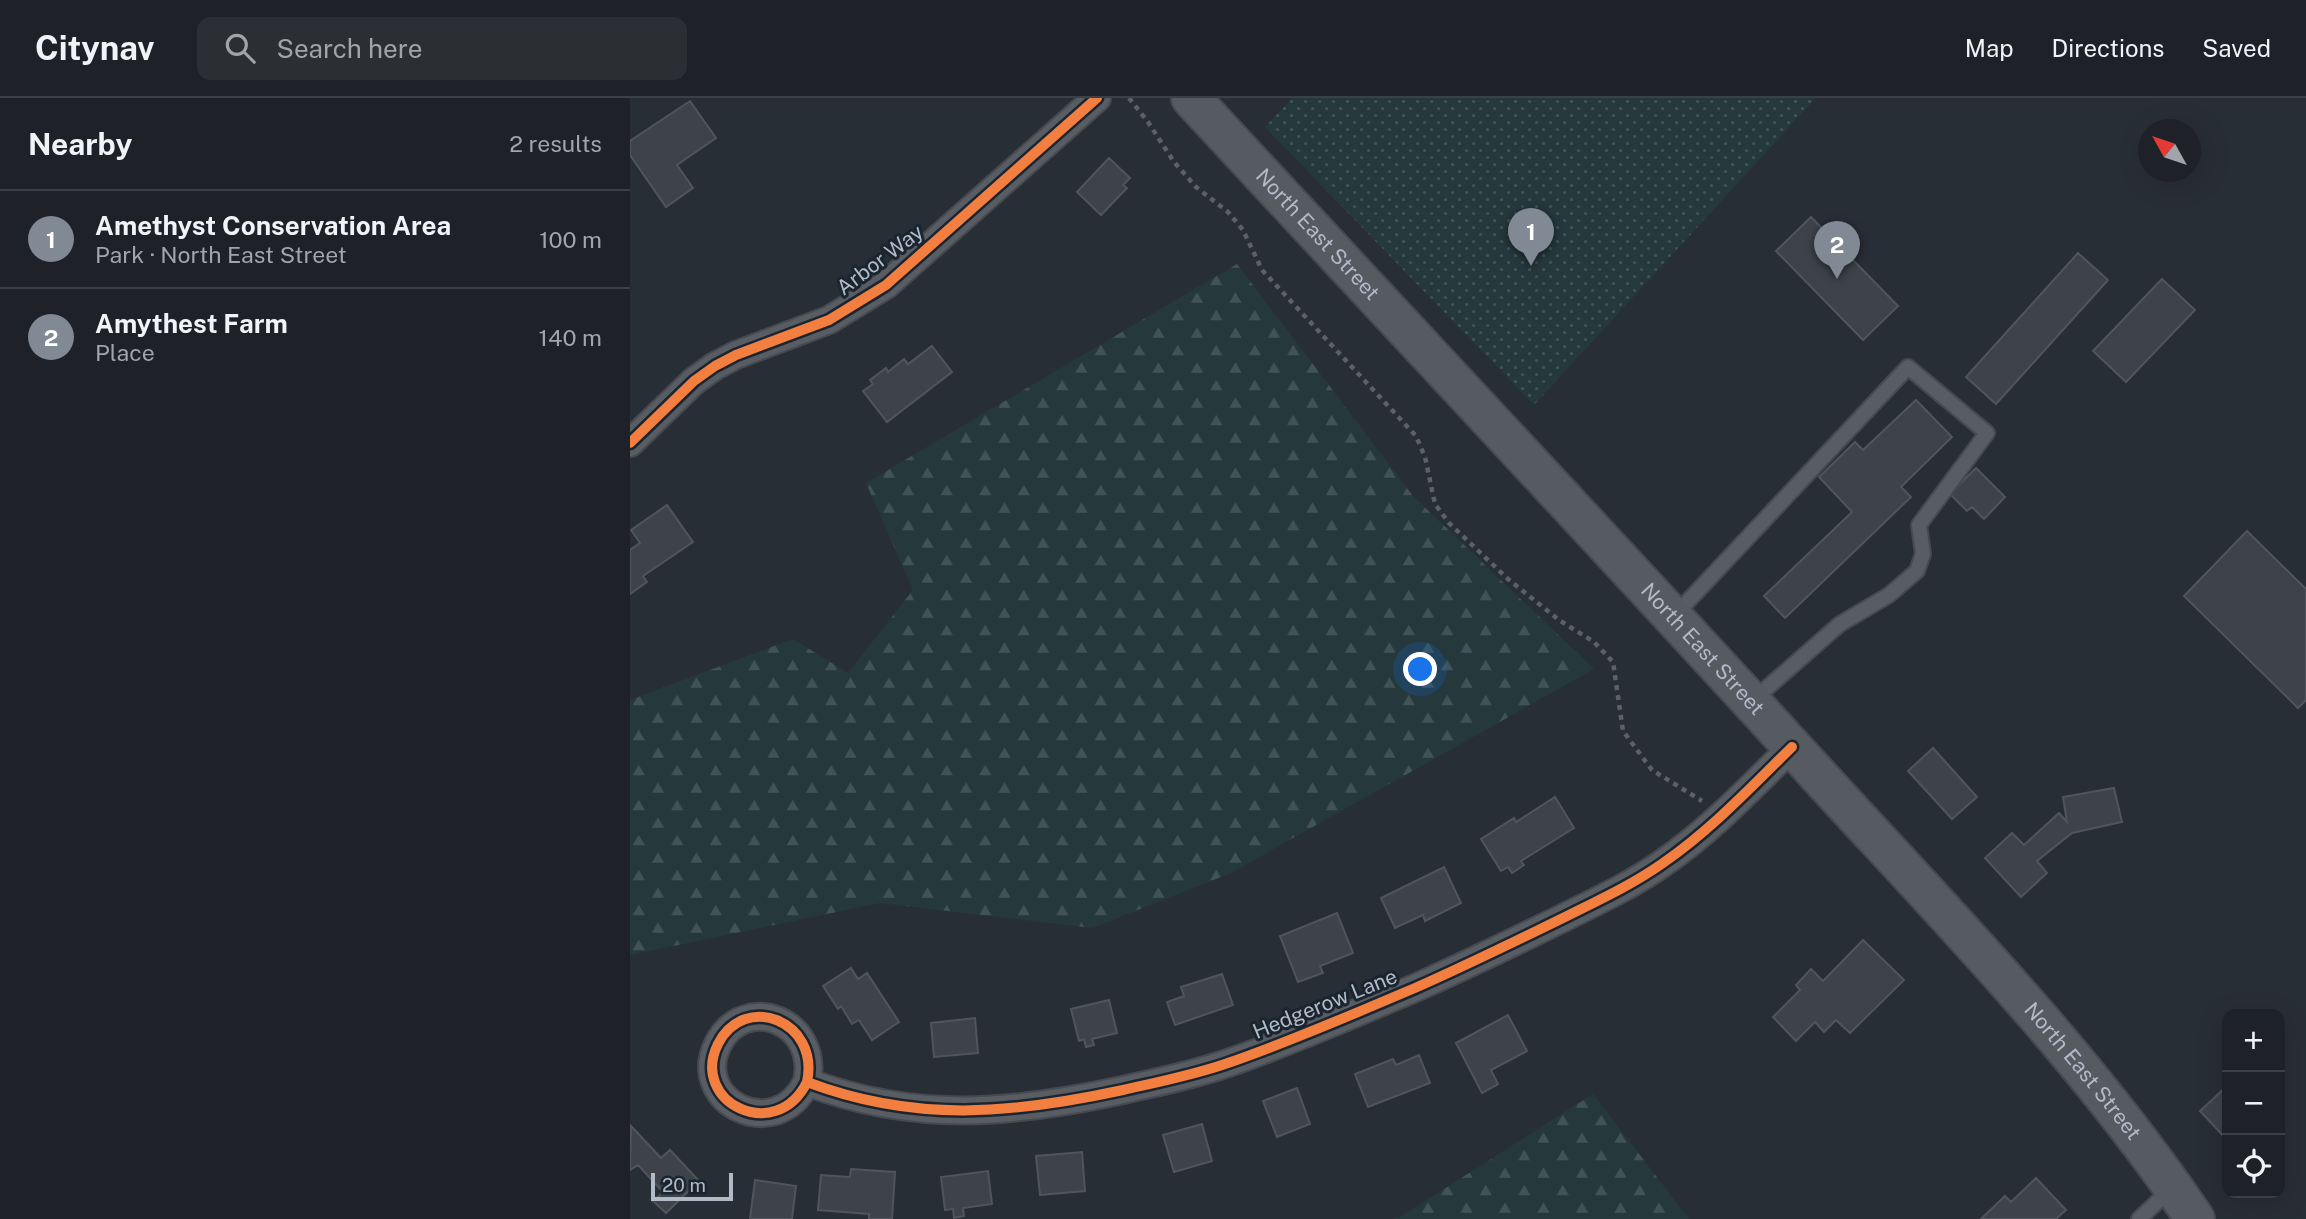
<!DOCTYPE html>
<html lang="en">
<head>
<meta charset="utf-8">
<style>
  :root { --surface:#1e2228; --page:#2b2f34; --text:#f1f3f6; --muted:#a1a4a8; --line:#3c3f45; --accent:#818994 }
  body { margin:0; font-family:"Public Sans",sans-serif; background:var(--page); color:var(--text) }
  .controls { position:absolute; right:21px; bottom:21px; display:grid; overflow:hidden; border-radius:14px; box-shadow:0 7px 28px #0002 }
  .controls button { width:63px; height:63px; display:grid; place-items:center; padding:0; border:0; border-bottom:2px solid var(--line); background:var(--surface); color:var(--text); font:35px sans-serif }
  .compass { position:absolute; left:1508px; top:21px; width:63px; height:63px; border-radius:50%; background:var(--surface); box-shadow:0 7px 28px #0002; rotate:310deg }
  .scale { position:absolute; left:21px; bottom:18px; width:82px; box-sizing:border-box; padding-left:7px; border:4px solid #b1bac7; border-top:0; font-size:19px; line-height:24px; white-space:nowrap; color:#b1bac7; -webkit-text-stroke:5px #1b2530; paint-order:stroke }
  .you { position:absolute; left:791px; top:572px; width:24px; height:24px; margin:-18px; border:5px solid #fff; border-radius:50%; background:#1a73e8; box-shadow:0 0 0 10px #1a73e833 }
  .badge { display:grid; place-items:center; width:46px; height:46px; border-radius:50%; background:var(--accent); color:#fff; font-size:23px; font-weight:700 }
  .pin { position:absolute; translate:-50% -58px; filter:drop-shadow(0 2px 4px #0008) }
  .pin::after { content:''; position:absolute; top:37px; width:24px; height:21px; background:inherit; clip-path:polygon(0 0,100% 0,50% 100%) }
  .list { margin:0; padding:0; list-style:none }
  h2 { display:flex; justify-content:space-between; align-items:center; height:91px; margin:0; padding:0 28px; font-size:30px }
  h2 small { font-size:23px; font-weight:400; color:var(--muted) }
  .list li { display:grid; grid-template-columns:46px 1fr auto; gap:21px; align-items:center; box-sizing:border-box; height:98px; padding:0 28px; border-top:2px solid var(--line) }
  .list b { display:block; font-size:26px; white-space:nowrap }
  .list p { margin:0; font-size:23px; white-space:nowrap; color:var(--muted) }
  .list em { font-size:23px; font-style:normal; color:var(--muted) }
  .icon { flex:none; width:38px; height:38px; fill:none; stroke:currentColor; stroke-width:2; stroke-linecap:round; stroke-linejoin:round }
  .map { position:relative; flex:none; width:1676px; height:1121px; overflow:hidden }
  header { display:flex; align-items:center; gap:42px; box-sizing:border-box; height:98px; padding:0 35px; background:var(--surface); border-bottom:2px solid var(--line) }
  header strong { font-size:33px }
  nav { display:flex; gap:38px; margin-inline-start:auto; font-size:24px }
  .search { width:490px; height:63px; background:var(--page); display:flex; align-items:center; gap:18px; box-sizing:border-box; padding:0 24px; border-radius:14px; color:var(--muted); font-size:26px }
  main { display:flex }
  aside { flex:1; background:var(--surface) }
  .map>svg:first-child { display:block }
</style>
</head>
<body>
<header>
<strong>Citynav</strong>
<div class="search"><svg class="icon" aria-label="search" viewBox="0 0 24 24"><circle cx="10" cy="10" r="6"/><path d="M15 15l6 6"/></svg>Search here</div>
<nav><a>Map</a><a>Directions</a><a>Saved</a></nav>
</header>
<main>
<aside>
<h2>Nearby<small>2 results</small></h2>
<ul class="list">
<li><span class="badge">1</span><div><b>Amethyst Conservation Area</b><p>Park · North East Street</p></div><em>100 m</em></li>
<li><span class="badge">2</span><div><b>Amythest Farm</b><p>Place</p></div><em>140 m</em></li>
</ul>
</aside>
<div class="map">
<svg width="1676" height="1121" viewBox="0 0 1676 1121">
  <defs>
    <pattern id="forest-firs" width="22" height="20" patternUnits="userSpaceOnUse" patternTransform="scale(1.75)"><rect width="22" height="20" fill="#25383b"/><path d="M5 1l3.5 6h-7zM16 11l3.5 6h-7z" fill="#425356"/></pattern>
    <pattern id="park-dots" width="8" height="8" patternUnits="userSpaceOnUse" patternTransform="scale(1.75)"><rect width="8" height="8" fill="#25383b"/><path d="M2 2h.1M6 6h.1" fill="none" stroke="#425356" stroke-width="1.8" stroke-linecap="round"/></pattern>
  </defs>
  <rect width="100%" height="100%" fill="#282e35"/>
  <path fill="url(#forest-firs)" d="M607,166L783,398L964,571L601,775L462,830L250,805L0,857V602L163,541L218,575L283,492L236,385Z
    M963,996L1059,1121H763L770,1119Z"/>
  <path fill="url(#park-dots)" d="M662,0H1186L904,307L635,29Z"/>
  <path fill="#3d4349" stroke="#50555d" stroke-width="2" d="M60,3L86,40L47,67L63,90L36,109L0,57V43Z
    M479,60L500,80L493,87L497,90L471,117L447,94Z
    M1181,119L1268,208L1233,242L1146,153Z
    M1448,155L1478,182L1366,306L1336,279Z
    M1532,181L1565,212L1496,284L1463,253Z
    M302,248L322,274L257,324L233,293L243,286L240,282L256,270L258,274L274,261L278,266Z
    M1286,302L1322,339L1271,389L1281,399L1155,520L1134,498L1222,414L1189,379L1225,344L1233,352Z
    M1346,370L1375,399L1354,421L1342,409L1337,413L1320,396Z
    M37,407L63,444L13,478L17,484L0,496V452L10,445L1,432Z
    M1617,433L1676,491V602L1668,610L1554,498Z
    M1303,650L1347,699L1322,721L1278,673Z
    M1484,690L1492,724L1442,735L1407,763L1417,775L1391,799L1355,760L1382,735L1394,747L1429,715L1437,724L1433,699Z
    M925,699L944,730L891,763L894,767L882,775L878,769L871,773L851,741L884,720L886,724Z
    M814,769L831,805L795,823L793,817L765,830L751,800Z
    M707,815L723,855L690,868L693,875L668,884L650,838Z
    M1233,842L1274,882L1220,935L1206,922L1194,934L1185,924L1166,943L1143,919L1170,892L1166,887L1181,871L1193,883Z
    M221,870L228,881L237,875L269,924L242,942L229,922L222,926L211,908L208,911L193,888Z
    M592,876L603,907L545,927L537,904L554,898L551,889Z
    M479,902L487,935L462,941L464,947L456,949L454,941L449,943L441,911Z
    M878,917L897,953L861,972L868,986L852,995L826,945Z
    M345,920L348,955L304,959L301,925Z
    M789,957L800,985L738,1009L725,976L763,961L766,967Z
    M1596,989L1597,990V1042L1570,1013Z
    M667,990L680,1026L647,1039L633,1003Z
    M572,1026L582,1063L544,1074L533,1037Z
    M1,1028L31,1060L40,1052L69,1083L36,1115L23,1103L33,1094L8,1067L0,1072Z
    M452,1054L455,1093L410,1097L406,1058Z
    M221,1071L265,1074L262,1121H239V1116L188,1112L191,1077L220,1079Z
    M358,1073L362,1106L333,1110L334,1118L324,1120L323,1111L315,1112L311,1079Z
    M1406,1080L1436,1112L1426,1121H1351L1375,1098L1381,1104Z
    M125,1082L166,1088L162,1121H120Z"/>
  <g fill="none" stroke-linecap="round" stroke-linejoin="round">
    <defs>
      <path id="lane" d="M1045,517L1278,269L1357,335L1289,427L1293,456L1287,473L1259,497L1210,526L1122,603
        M1509,1121L1541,1091"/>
      <path id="street" d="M0,345L64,283L85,268L106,257L199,222L256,187L467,0
        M177,984C146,1047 59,1004 88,946C114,894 190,922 177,984C285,1025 382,1016 493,992C528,984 564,977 598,965C662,943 723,916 785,890C835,868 884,844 933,820C967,803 1002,787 1033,765C1081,732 1121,689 1162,649"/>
      <g id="secondary">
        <path id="s1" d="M561,0C770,226 981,450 1188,677C1319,820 1456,960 1565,1121"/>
      </g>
    </defs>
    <use href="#lane" stroke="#464a50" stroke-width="18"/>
    <use href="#street" stroke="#464a50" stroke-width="30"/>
    <use href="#secondary" stroke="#464a50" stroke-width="42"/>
    <path stroke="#5b6167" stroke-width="4.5" stroke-dasharray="5 5" stroke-linecap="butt" d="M499,0L518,24L544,64L566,89L598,114L613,132L632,172L786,338L795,359L805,406L819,425L878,481L929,522L964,544L983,564L993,633L1022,672L1072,703"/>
    <use href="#lane" stroke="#585c63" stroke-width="14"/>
    <use href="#street" stroke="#585c63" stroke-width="26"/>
    <use href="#secondary" stroke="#565b62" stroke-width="38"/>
    <defs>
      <path id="cycleway" d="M0,345L64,283L85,268L106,257L199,222L256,187L467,0
        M177,984C146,1047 59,1004 88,946C114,894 190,922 177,984C285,1025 382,1016 493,992C528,984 564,977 598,965C662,943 723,916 785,890C835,868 884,844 933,820C967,803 1002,787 1033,765C1081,732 1121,689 1162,649"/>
    </defs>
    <use href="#cycleway" stroke="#1b2530" stroke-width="15"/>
    <use href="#cycleway" stroke="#f27e40" stroke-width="10"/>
  </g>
  <g text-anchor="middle" stroke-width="6" stroke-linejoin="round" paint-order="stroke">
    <g font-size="21" fill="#b1bac7" stroke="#1b2530">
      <text dy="7" stroke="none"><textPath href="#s1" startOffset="186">North East Street</textPath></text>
      <text transform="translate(250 162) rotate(-37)" y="7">Arbor Way</text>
      <text dy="7" stroke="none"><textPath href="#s1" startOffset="752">North East Street</textPath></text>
      <text transform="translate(695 906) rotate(-22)" y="7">Hedgerow Lane</text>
      <text dy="7" stroke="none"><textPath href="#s1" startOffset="1320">North East Street</textPath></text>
    </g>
  </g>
</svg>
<div class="controls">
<button>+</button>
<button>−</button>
<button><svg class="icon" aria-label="locate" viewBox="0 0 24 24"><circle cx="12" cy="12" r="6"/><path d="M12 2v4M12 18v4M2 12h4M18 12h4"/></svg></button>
</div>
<svg class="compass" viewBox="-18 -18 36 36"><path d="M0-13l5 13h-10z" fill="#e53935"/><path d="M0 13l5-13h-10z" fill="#a1a4a8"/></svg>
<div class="scale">20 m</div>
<div class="you"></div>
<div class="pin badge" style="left:901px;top:168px">1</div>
<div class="pin badge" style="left:1207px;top:181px">2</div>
</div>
</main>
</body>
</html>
